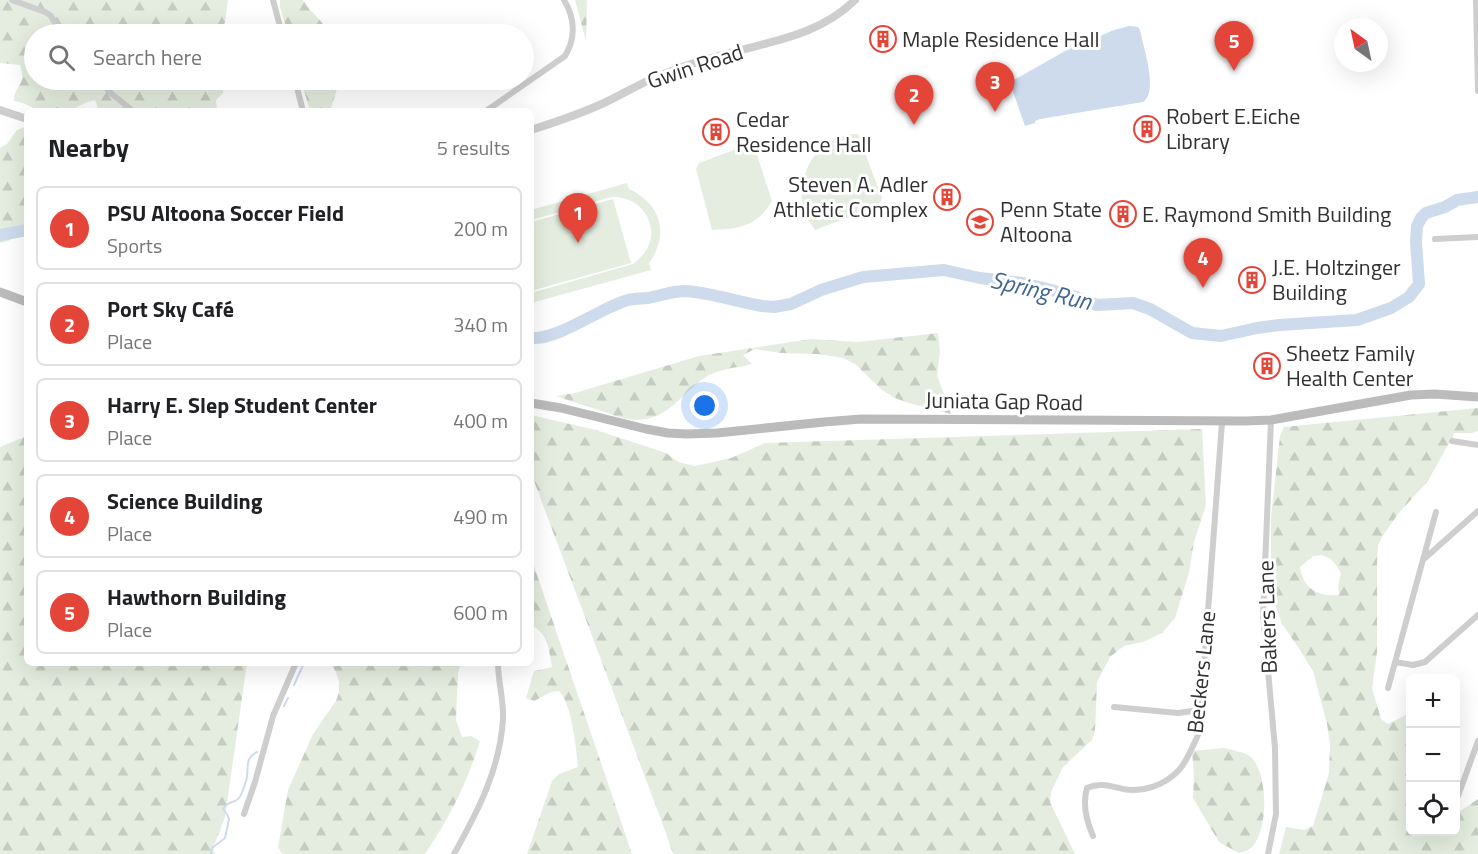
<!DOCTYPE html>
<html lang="en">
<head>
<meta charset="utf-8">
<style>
  :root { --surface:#fff; --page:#f2f2f2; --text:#202124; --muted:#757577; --line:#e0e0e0; --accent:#e34638 }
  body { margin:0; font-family:"Titillium Web",sans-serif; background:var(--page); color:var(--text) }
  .controls { position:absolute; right:18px; bottom:18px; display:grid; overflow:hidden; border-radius:9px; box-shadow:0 6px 24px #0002 }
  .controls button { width:54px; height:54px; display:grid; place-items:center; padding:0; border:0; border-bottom:2px solid var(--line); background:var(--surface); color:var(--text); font:30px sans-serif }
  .compass { position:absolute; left:1334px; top:18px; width:54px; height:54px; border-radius:50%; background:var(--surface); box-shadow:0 6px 24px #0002; rotate:327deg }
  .you { position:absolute; left:705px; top:406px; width:21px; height:21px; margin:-15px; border:4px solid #fff; border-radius:50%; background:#1a73e8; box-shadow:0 0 0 9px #1a73e833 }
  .badge { display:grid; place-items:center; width:39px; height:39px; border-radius:50%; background:var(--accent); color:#fff; font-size:20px; font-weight:700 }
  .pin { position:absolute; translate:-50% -50px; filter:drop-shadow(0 2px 3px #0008) }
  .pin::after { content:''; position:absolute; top:32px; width:21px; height:18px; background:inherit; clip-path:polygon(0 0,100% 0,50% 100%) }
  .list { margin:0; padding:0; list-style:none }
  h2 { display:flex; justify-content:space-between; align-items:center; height:78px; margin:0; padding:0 24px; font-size:26px }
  h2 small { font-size:20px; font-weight:400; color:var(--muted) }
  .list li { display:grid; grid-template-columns:39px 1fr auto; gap:18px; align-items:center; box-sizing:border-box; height:84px; margin:0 12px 12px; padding:0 12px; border:2px solid var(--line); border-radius:9px }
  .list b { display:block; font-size:22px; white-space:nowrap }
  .list p { margin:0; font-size:20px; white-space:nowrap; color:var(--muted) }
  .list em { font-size:20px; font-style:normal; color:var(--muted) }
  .icon { flex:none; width:33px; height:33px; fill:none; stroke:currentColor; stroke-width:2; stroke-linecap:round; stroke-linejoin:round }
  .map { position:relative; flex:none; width:1478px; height:854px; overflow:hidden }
  .search { position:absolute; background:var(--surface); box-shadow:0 6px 24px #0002; left:24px; top:24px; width:510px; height:66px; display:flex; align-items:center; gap:15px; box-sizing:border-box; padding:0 21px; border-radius:33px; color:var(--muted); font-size:22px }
  .panel { position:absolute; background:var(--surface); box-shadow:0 6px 24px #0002; left:24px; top:108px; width:510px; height:558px; border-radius:9px }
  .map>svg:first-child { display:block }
</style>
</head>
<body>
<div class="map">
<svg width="1478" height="854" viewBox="0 0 1478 854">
  <defs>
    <pattern id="forest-firs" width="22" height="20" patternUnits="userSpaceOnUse" patternTransform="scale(1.5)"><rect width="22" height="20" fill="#e5ede0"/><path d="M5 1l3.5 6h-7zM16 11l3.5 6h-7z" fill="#c5ccc1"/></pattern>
  </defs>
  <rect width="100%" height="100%" fill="#fff"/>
  <path fill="#e5ede0" d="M858,134L882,198L879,206L815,230C808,220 803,210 802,199C799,172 817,143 843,136C848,134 853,134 858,134Z
    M753,143L772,201C757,227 739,229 712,230L696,169L699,163Z
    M627,183L629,189C661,204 670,234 649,263L651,270L531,303V293L633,264C644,255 653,244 651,229C649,211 634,198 616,197C606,197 595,202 585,205C567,210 549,215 531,220V210Z
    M613,199L631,263L531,291V222Z"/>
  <path fill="url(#forest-firs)" fill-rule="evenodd" d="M0,0H228L225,22L220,34H34V80H224L223,93L216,100L217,111H99L95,100L87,102L69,111H40L23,103L14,101C15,83 27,86 20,65L0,63Z
    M280,0H303C310,13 324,20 328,34H288L280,7Z
    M575,0H587L586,41Z
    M301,80H340L330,111H310Z
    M27,126V230L8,241L0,243V148L7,144L17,130Z
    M938,333L940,352L937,375L951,414L905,402L893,397L882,390L855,364L843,358L818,354L780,353L755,349L743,355L752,364C736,368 716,369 703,379C680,395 669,419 637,420C626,420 615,416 605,412C589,407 573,402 556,396L575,393L699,356L811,339L858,342Z
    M1478,408V431L1472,433H1454L1452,441L1449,443L1428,481L1398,514L1382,537L1378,545L1377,563V652L1372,688L1381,719L1388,724L1406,715L1410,714V779C1402,791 1409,795 1410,807C1411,815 1410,823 1410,832H1422L1423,834L1432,833L1434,832H1456V814L1478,799V854H1279L1286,827L1304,830L1313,826L1329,773L1330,744L1327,724L1313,671L1298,647L1282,624L1276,607L1271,571V517L1280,436L1284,427ZM1322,555L1331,559L1336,565L1341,573L1338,586L1339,595C1317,597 1303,588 1300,567L1313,556Z
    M531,415L596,430L666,453L678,462L695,466L731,458L765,443L1202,429L1206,505L1194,542L1189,573L1175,618L1162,633L1143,642L1124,646L1110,657L1097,682L1095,731L1092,740L1063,767L1051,792L1050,802L1075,854H673L663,825L531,473Z
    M27,436V663H247L225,817L213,848L215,854H0V447Z
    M531,565L534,566L632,854H527L552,781L559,774L578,767C576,747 572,704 559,691L551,692L534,701L526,698L534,671L552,667C549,650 548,633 531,625Z
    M326,663H461L458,673L456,720L462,737L471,736L480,741C468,781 449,819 425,854H282L278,847L288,790L313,734L336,701L339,692V682L336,672L331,664Z
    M1224,748C1232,750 1245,752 1251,757C1268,774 1269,829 1252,847C1249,850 1244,852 1239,853L1219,842L1193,798L1194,775L1192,751Z"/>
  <path fill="#cddbec" d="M1129,26L1138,27L1140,30C1143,47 1159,91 1143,102L1040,119L1035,121V123L1025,126L1010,83H1013L1012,81L1067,50L1114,30Z"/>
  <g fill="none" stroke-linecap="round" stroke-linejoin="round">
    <path stroke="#cddbec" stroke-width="2" d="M294,685L304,663
      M284,706L288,698
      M211,854L212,848L225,838L229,819L227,814L223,809C229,800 232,804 238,799C242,796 244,786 246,781C250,769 243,759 257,752"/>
    <path stroke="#cddbec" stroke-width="12" d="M0,235L27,230
      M531,338C558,340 599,309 625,301C633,298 640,299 648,298C660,296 672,291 685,291C708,292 738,302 762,306L774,307L791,304L821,290L863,277L944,270L980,278L1023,283L1067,294L1097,305L1133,303L1150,309L1192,333L1221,336L1257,328L1279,325L1357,320L1391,308L1409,297L1419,284L1416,242L1417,226L1421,218L1426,213L1445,207L1457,200L1478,197"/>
    <path stroke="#cecece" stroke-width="6" d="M12,0L45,12L50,15L63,34
      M273,0L282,34
      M1476,0L1478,91
      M98,80L112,94L133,111
      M295,80L303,111
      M486,111L565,56C576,38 575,18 564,0
      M1435,239L1478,237
      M1452,441L1478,445
      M1424,559L1478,511
      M1395,662L1413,665L1425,662L1478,615
      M1388,688L1436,512
      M1114,707L1178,713L1200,710
      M1458,796L1478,741
      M244,814L255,782L273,716L296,663
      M1093,836C1087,822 1082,804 1087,788C1100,782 1110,786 1123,789C1143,793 1165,785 1179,770C1188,760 1193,745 1199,733L1222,422
      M454,854C478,811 500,769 503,719C504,701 498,682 498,663
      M1268,854L1276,814L1275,748L1263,615L1271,420"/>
    <path stroke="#cecece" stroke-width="8" d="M0,110L27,119
      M531,130C556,122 580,114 604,103C625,93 644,81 666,73C692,62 721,55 749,48C788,38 826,29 855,0"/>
    <path stroke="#bbb" stroke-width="9" d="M0,292L27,302
      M531,403L561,408L646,429L668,433L686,434L717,433L824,422L861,419L1245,421L1271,420L1411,395L1435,394L1478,397"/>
  </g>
  <defs>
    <symbol id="building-ring" viewBox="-11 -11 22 22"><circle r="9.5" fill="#fff" stroke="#e34638" stroke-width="1.5"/><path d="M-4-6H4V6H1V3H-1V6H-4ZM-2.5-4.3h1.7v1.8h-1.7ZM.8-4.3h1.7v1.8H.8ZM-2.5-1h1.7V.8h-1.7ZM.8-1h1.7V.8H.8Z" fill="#e34638"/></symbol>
    <symbol id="university-ring" viewBox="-11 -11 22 22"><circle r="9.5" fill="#fff" stroke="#e34638" stroke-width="1.5"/><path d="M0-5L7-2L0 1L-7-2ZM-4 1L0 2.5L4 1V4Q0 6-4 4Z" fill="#e34638"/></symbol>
  </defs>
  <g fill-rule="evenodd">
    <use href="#building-ring" x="868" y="24" width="30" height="30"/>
    <use href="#building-ring" x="1132" y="114" width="30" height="30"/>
    <use href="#building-ring" x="701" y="117" width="30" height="30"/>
    <use href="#building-ring" x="932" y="182" width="30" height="30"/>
    <use href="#building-ring" x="1108" y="199" width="30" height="30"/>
    <use href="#university-ring" x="965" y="207" width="30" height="30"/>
    <use href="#building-ring" x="1237" y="265" width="30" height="30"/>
    <use href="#building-ring" x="1252" y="351" width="30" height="30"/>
  </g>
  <g text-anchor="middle" stroke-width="6" stroke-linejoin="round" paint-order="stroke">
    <g font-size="22" fill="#313131" stroke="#fff" text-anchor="start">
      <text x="902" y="47">Maple Residence Hall</text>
      <text x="1166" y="124">Robert E.Eiche<tspan x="1166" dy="25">Library</tspan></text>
      <text x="736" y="127">Cedar<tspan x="736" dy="25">Residence Hall</tspan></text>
      <text x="928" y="192" text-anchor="end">Steven A. Adler<tspan x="928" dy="25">Athletic Complex</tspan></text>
      <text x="1000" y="217">Penn State<tspan x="1000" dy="25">Altoona</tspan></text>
      <text x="1142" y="222">E. Raymond Smith Building</text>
      <text x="1272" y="275">J.E. Holtzinger<tspan x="1272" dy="25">Building</tspan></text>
      <text x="1286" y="361">Sheetz Family<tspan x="1286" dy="25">Health Center</tspan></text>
    </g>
    <g font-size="22" fill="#313131" stroke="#fff">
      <text transform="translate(695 66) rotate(-18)" y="8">Gwin Road</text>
      <text transform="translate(1004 401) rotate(1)" y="8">Juniata Gap Road</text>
      <text transform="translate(1267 617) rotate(-92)" y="8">Bakers Lane</text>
      <text transform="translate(1201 672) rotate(-84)" y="8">Beckers Lane</text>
    </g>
    <g font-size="24" font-style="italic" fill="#3f6693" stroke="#fff">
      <text transform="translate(1041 291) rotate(13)" y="8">Spring Run</text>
    </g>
  </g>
</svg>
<div class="controls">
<button>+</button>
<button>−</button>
<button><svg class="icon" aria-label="locate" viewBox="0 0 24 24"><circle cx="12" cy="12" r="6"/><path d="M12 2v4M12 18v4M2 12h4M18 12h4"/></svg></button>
</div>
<svg class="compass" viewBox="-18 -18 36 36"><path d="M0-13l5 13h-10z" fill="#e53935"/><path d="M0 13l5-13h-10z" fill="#757577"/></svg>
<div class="you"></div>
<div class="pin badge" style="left:578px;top:243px">1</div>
<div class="pin badge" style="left:914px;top:125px">2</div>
<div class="pin badge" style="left:995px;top:112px">3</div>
<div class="pin badge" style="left:1203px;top:288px">4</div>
<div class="pin badge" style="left:1234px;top:71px">5</div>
<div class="search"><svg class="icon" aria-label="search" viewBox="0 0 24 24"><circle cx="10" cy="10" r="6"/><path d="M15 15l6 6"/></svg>Search here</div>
<section class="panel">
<h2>Nearby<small>5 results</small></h2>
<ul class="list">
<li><span class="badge">1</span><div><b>PSU Altoona Soccer Field</b><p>Sports</p></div><em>200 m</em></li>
<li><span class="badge">2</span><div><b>Port Sky Café</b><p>Place</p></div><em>340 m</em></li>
<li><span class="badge">3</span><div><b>Harry E. Slep Student Center</b><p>Place</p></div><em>400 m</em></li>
<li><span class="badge">4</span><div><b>Science Building</b><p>Place</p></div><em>490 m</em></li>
<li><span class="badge">5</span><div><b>Hawthorn Building</b><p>Place</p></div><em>600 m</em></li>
</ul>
</section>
</div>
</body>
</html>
